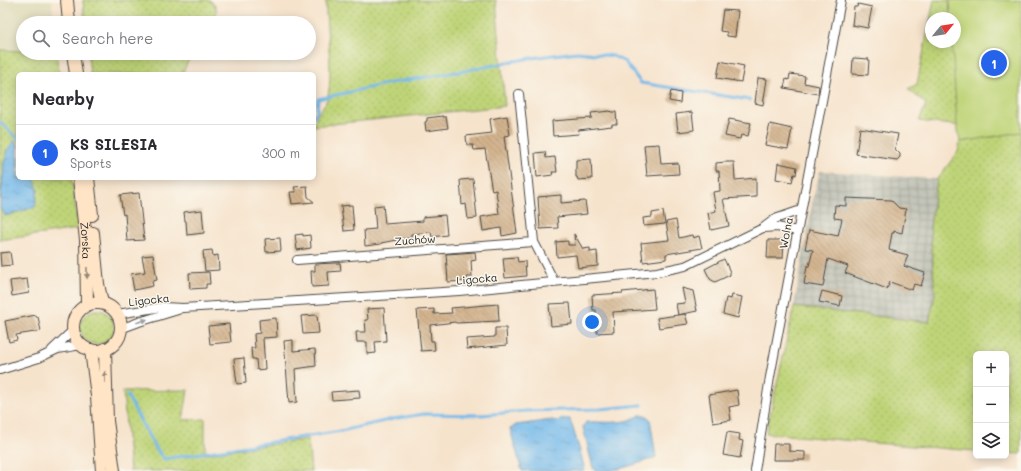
<!DOCTYPE html>
<html lang="en">
<head>
<meta charset="utf-8">
<style>
  :root { --surface:#fff; --page:#f2f2f3; --text:#2b2b33; --muted:#7c7c81; --line:#e1e1e2; --accent:#2563eb }
  body { margin:0; font-family:Mali,sans-serif; background:var(--page); color:var(--text) }
  .controls { position:absolute; right:12px; bottom:12px; display:grid; overflow:hidden; border-radius:6px; box-shadow:0 2px 10px #0003 }
  .controls button { width:36px; height:36px; display:grid; place-items:center; padding:0; border:0; border-bottom:1px solid var(--line); background:var(--surface); color:var(--text); font:20px sans-serif }
  .compass { position:absolute; left:925px; top:12px; width:36px; height:36px; border-radius:50%; background:var(--surface); box-shadow:0 2px 10px #0003; rotate:60deg }
  .you { position:absolute; left:592px; top:322px; width:14px; height:14px; margin:-10px; border:3px solid #fff; border-radius:50%; background:#1a73e8; box-shadow:0 0 0 6px #1a73e833 }
  .badge { display:grid; place-items:center; width:26px; height:26px; border-radius:50%; background:var(--accent); color:#fff; font-size:13px; font-weight:700 }
  .pin { position:absolute; translate:-50% -50%; border:2px solid #fff; box-shadow:0 1px 4px #0006 }
  .list { margin:0; padding:0; list-style:none }
  h2 { display:flex; justify-content:space-between; align-items:center; height:52px; margin:0; padding:0 16px; font-size:17px }
  h2 small { font-size:13px; font-weight:400; color:var(--muted) }
  .list li { display:grid; grid-template-columns:26px 1fr auto; gap:12px; align-items:center; box-sizing:border-box; height:56px; padding:0 16px; border-top:1px solid var(--line) }
  .list b { display:block; font-size:15px; white-space:nowrap }
  .list p { margin:0; font-size:13px; white-space:nowrap; color:var(--muted) }
  .list em { font-size:13px; font-style:normal; color:var(--muted) }
  .icon { flex:none; width:22px; height:22px; fill:none; stroke:currentColor; stroke-width:2; stroke-linecap:round; stroke-linejoin:round }
  .map { position:relative; flex:none; width:1021px; height:471px; overflow:hidden }
  .search { position:absolute; background:var(--surface); box-shadow:0 2px 10px #0003; left:16px; top:16px; width:300px; height:44px; display:flex; align-items:center; gap:10px; box-sizing:border-box; padding:0 14px; border-radius:22px; color:var(--muted); font-size:15px }
  .panel { position:absolute; background:var(--surface); box-shadow:0 2px 10px #0003; left:16px; top:72px; width:300px; height:108px; border-radius:6px }
  .map>svg:first-child { display:block }
</style>
</head>
<body>
<div class="map">
<svg width="1021" height="471" viewBox="0 0 1021 471">
  <defs>
    <pattern id="industrial-grid" width="8" height="8" patternUnits="userSpaceOnUse"><rect width="8" height="8" fill="#c4c5b9"/><path d="M0 4h8M4 0v8" fill="none" stroke="#a9a99f"/></pattern>
    <pattern id="grass-dots" width="8" height="8" patternUnits="userSpaceOnUse"><rect width="8" height="8" fill="#bfd478"/><path d="M2 2h.1M6 6h.1" fill="none" stroke="#a4b668" stroke-width="1.8" stroke-linecap="round"/></pattern>
    <pattern id="water-ripples" width="26" height="14" patternUnits="userSpaceOnUse"><rect width="26" height="14" fill="#74b9ea"/><path d="M2 4q2-2 4 0t4 0M15 11q2-2 4 0t4 0" fill="none" stroke="#5f97be"/></pattern>
    <pattern id="building-back-hatch" width="6" height="6" patternUnits="userSpaceOnUse"><rect width="6" height="6" fill="#d3b48e"/><path d="M-1 5l2 2M0 0l6 6M5-1l2 2" fill="none" stroke="#ab9374"/></pattern>
  </defs>
  <rect width="100%" height="100%" fill="#fbf7ec"/>
  <filter id="ink" filterUnits="userSpaceOnUse"><feTurbulence type="fractalNoise" baseFrequency=".025" numOctaves="2"/><feDisplacementMap in="SourceGraphic" scale="8" xChannelSelector="R" yChannelSelector="G"/><feConvolveMatrix kernelMatrix="1 2 1 2 8 2 1 2 1" color-interpolation-filters="sRGB"/></filter>
  <filter id="wash" filterUnits="userSpaceOnUse"><feTurbulence type="fractalNoise" baseFrequency=".012" numOctaves="4" result="noise"/><feDisplacementMap in="SourceGraphic" scale="16" xChannelSelector="R" yChannelSelector="G"/><feGaussianBlur stdDeviation="0.9" result="paint"/><feColorMatrix in="noise" values="0 0 0 0 0 0 0 0 0 0 0 0 0 0 0 0 0 1.4 0 .05"/><feComposite in="paint" operator="in"/></filter>
  <g filter="url(#wash)">
    <rect width="100%" height="100%" fill="#f6e3cc"/>
    <path fill="#e0dcbb" d="M0,0H52L54,23H23V51L0,50Z"/>
    <path fill="url(#industrial-grid)" d="M820,171L937,179L930,227L935,294L929,322L794,307L813,199Z"/>
    <path fill="url(#grass-dots)" stroke="#758052" d="M83,0H210L216,7L217,23H85Z
      M326,0H496L505,106L314,126C314,114 326,107 328,96C334,64 325,32 326,0Z
      M934,0H949L950,18H931V42H953L960,126L919,121L926,104L908,89L917,84Z
      M0,50L23,51V53H56L59,74H18V178H72L78,229L0,240Z
      M88,53H193L190,57L182,74H90Z
      M1021,132V454L1006,453V354H976V451L875,443L766,433L794,307L929,322L935,294L930,227L937,179L958,152L960,142Z
      M80 327a17 17 0 1 1 34 0a17 17 0 1 1-34 0Z
      M188,390L183,420L205,419V454L308,439L311,471H130L123,391Z"/>
    <path fill="#bfd478" stroke="#758052" d="M950,0H1021V132L960,142L957,124L952,42H955V18H951Z"/>
    <path fill="url(#water-ripples)" stroke="#50728a" d="M14,141L18,145V178H34L38,190L35,207L5,216L0,208L4,163L6,157V152Z
      M640,415H646L650,419L656,457C634,465 620,471 596,471L593,468L583,427L586,422C603,421 625,426 640,415Z
      M565,419H570L580,451L585,471H522L510,429L516,425L552,420L557,421Z"/>
    <g fill="none" stroke-linecap="round" stroke-linejoin="round">
      <path stroke="#74b9ea" stroke-width="3" d="M314,116L317,111L318,99L390,83L463,71L531,58L577,52L613,56L625,62L641,83L750,100
        M0,122L18,139
        M127,395L153,444L164,459L341,431L393,419L424,414L481,415L526,411L600,409L642,405"/>
    </g>
    <g id="blocks">
      <path fill="url(#building-back-hatch)" d="M858,4L872,7L868,28L852,25L854,7H857Z
        M723,10L738,11L735,37L727,36V32L720,31Z
        M853,58L869,59L868,75L852,74Z
        M720,61L744,66L741,82L717,78Z
        M790,74L805,76L804,83L819,86L818,94L784,88L786,79L789,80Z
        M758,78L767,79L763,105L755,103Z
        M671,91L681,93L680,103L669,101Z
        M610,111L611,112H616L617,124H612V126L578,130L579,134L553,136L552,121L592,118L591,113Z
        M692,112L694,130L678,132L676,114Z
        M443,116V117H446L448,128L426,131L425,122L427,121V118Z
        M507,116L510,135L504,136L517,233L502,236L501,228L483,231L481,217L499,214L496,190L492,191L485,149L474,150L473,145H467L466,136L492,133L490,119Z
        M729,119L751,123L748,136L741,135L740,139L725,136Z
        M770,124L792,129L788,149L765,145Z
        M860,128L898,134L895,149L900,154V157L897,160L856,154Z
        M659,144L661,164L678,163L679,174L647,176L644,145Z
        M545,152L546,158L555,157L557,172H552L553,175L537,177L535,153Z
        M591,159L592,179L578,180L577,177H576V160Z
        M726,162H734L735,180L756,178V197L723,199L729,226L711,230L708,213L716,211L713,192L720,191L719,171H716V163Z
        M778,163L797,167L796,175L794,174L792,182L776,179Z
        M473,179L477,218L468,219L466,204L462,205L460,180Z
        M307,186L308,197L314,202L292,204L290,192H296L294,187Z
        M139,193L144,240L127,241L125,214L123,215L120,195Z
        M561,195V203L585,201L587,214L557,217L558,228L540,229L538,197Z
        M846,198L891,200L899,208L906,209L902,233L894,231V233H892L889,250L908,255L904,266L925,273L921,286L914,284L912,290L890,282L887,289L845,273L848,266L828,259L823,287L804,284L807,266H809L813,250L805,249L809,230L838,236L842,219L834,218L835,205L846,206Z
        M352,205L354,230L344,231L341,206Z
        M383,205L385,224L423,221V217L445,215L447,235L432,237L431,232L411,234V238L396,240L381,243V244L365,246L364,230L376,229L374,206Z
        M202,210L204,233L187,235L186,221H185L184,212Z
        M663,211L665,224L644,226L643,218L652,217V213Z
        M676,220L679,238L692,235L693,238L699,236L702,248L666,254V259L643,262L641,243L669,240L666,222Z
        M303,234V236L310,235L311,248L297,250L295,235Z
        M574,234L583,249L590,248V252L597,251L598,266L578,268L576,255L557,257L556,242L568,241V245H575Z
        M280,238L281,251L266,252L265,239Z
        M768,240H784L783,258H767Z
        M212,250L213,256L218,255L219,270L205,271L203,251Z
        M10,252L12,265L1,266L0,253Z
        M475,252L476,260L471,261L472,277H467V281L448,282L446,254Z
        M153,255L157,280L152,281L153,286L134,290L131,274L145,272L142,256Z
        M517,257L518,262L525,261L526,276L505,278L503,258Z
        M724,259L730,272V275L715,282L710,279L705,269Z
        M335,263H340L341,271L328,272L329,286L312,287L311,271H315V264Z
        M209,272L210,284H206V288L190,289L189,273Z
        M27,279L29,293L12,296L10,281Z
        M682,288L693,291L697,311L678,315L676,304L685,303Z
        M653,289L655,309L613,312L614,332L597,333L596,310H593L592,295L623,293L622,292Z
        M822,291L842,296L840,306L819,302Z
        M732,295L742,297L738,318L723,314L726,298L731,299Z
        M570,303L572,324L551,326L549,304Z
        M498,304L499,321L456,323L455,322L430,325L431,341H434L435,350L421,351L417,310L434,309V314L452,313L451,308Z
        M384,308L386,341L375,342L376,353L367,354V342H357L356,332H366L365,320H368L367,309Z
        M685,314L688,324L659,328L657,318Z
        M36,315V317H38L41,331L16,335L17,340L9,342L5,321Z
        M317,315L319,333L303,334L301,316Z
        M276,318L277,337L263,338L265,369L257,370L256,359H252L251,348H255L254,334L260,333L259,320Z
        M229,324L231,342L210,344L208,326Z
        M495,328H506L507,345L467,349L466,339L495,337Z
        M293,340V351L315,349L316,366L295,369L297,402L289,403L284,341Z
        M244,358L246,383L237,384L234,359Z
        M359,390L360,398L332,400L331,392Z
        M737,390L739,405L729,407L731,420L713,423L709,395Z
        M727,432L740,434L739,440L743,441L740,458L723,455Z
        M774,444H789V451L805,452V460H773Z"/>
    </g>
  </g>
  <g filter="url(#ink)">
    <use href="#blocks" fill-opacity="0" stroke="#494743" stroke-width="1"/>
    <g fill="none" stroke-linecap="round" stroke-linejoin="round">
      <defs>
        <path id="minor" d="M519,94L534,242L552,277L553,283
          M764,228L777,227L797,231
          M297,260L534,242
          M117,314L163,307L183,308L459,291L657,272L685,266L763,228L775,219L801,210
          M120,329L139,322L178,310
          M52,350L68,335L73,330
          M0,370L39,358L58,349L81,345
          M755,471L770,377L841,0"/>
        <g id="secondary">
          <path d="M67,0L69,23"/>
          <path d="M73,53L76,74"/>
          <path id="s1" d="M79,178L86,240L87,304"/>
          <path d="M88,178L92,215"/>
          <path d="M93,233L98,284L102,303"/>
          <circle cx="97" cy="327" r="24"/>
          <path d="M105,349L107,421L114,471"/>
          <path d="M91,350L97,396L102,471"/>
        </g>
      </defs>
      <use href="#minor" stroke="#494743" stroke-width="10"/>
      <use href="#secondary" stroke="#494743" stroke-width="14"/>
      <use href="#minor" stroke="#fff" stroke-width="8"/>
      <use href="#secondary" stroke="#ffe4c6" stroke-width="12"/>
    </g>
    <defs><path id="oneway-solid" d="M-6-.8H1V-3.2L6.5 0L1 3.2V.8H-6Z"/></defs>
    <g fill="#958878">
      <use href="#oneway-solid" transform="translate(87 273) rotate(89)"/>
      <use href="#oneway-solid" transform="translate(105 377) rotate(-91)"/>
    </g>
    <use fill="#a0a0a0" href="#oneway-solid" transform="translate(142 321) rotate(-18)"/>
  </g>
  <g text-anchor="middle" stroke-width="3" stroke-linejoin="round" paint-order="stroke">
    <g font-size="11" fill="#2b2b2b" stroke="#fbf7ec">
      <text transform="translate(786 233) rotate(-79)" y="4">Wolna</text>
      <text transform="translate(415 240) rotate(-4)" y="4">Zuchów</text>
      <text dy="4" stroke="none"><textPath href="#s1" startOffset="63">Żorska</textPath></text>
      <text transform="translate(477 279) rotate(-5)" y="4">Ligocka</text>
      <text transform="translate(149 300) rotate(-6)" y="4">Ligocka</text>
    </g>
  </g>
</svg>
<div class="controls">
<button>+</button>
<button>−</button>
<button><svg class="icon" aria-label="layers" viewBox="0 0 24 24"><path d="M12 4l9 5-9 5-9-5zM3 14l9 5 9-5"/></svg></button>
</div>
<svg class="compass" viewBox="-18 -18 36 36"><path d="M0-13l5 13h-10z" fill="#e53935"/><path d="M0 13l5-13h-10z" fill="#7c7c81"/></svg>
<div class="you"></div>
<div class="pin badge" style="left:994px;top:63px">1</div>
<div class="search"><svg class="icon" aria-label="search" viewBox="0 0 24 24"><circle cx="10" cy="10" r="6"/><path d="M15 15l6 6"/></svg>Search here</div>
<section class="panel">
<h2>Nearby<small></small></h2>
<ul class="list">
<li><span class="badge">1</span><div><b>KS SILESIA</b><p>Sports</p></div><em>300 m</em></li>
</ul>
</section>
</div>
</body>
</html>
